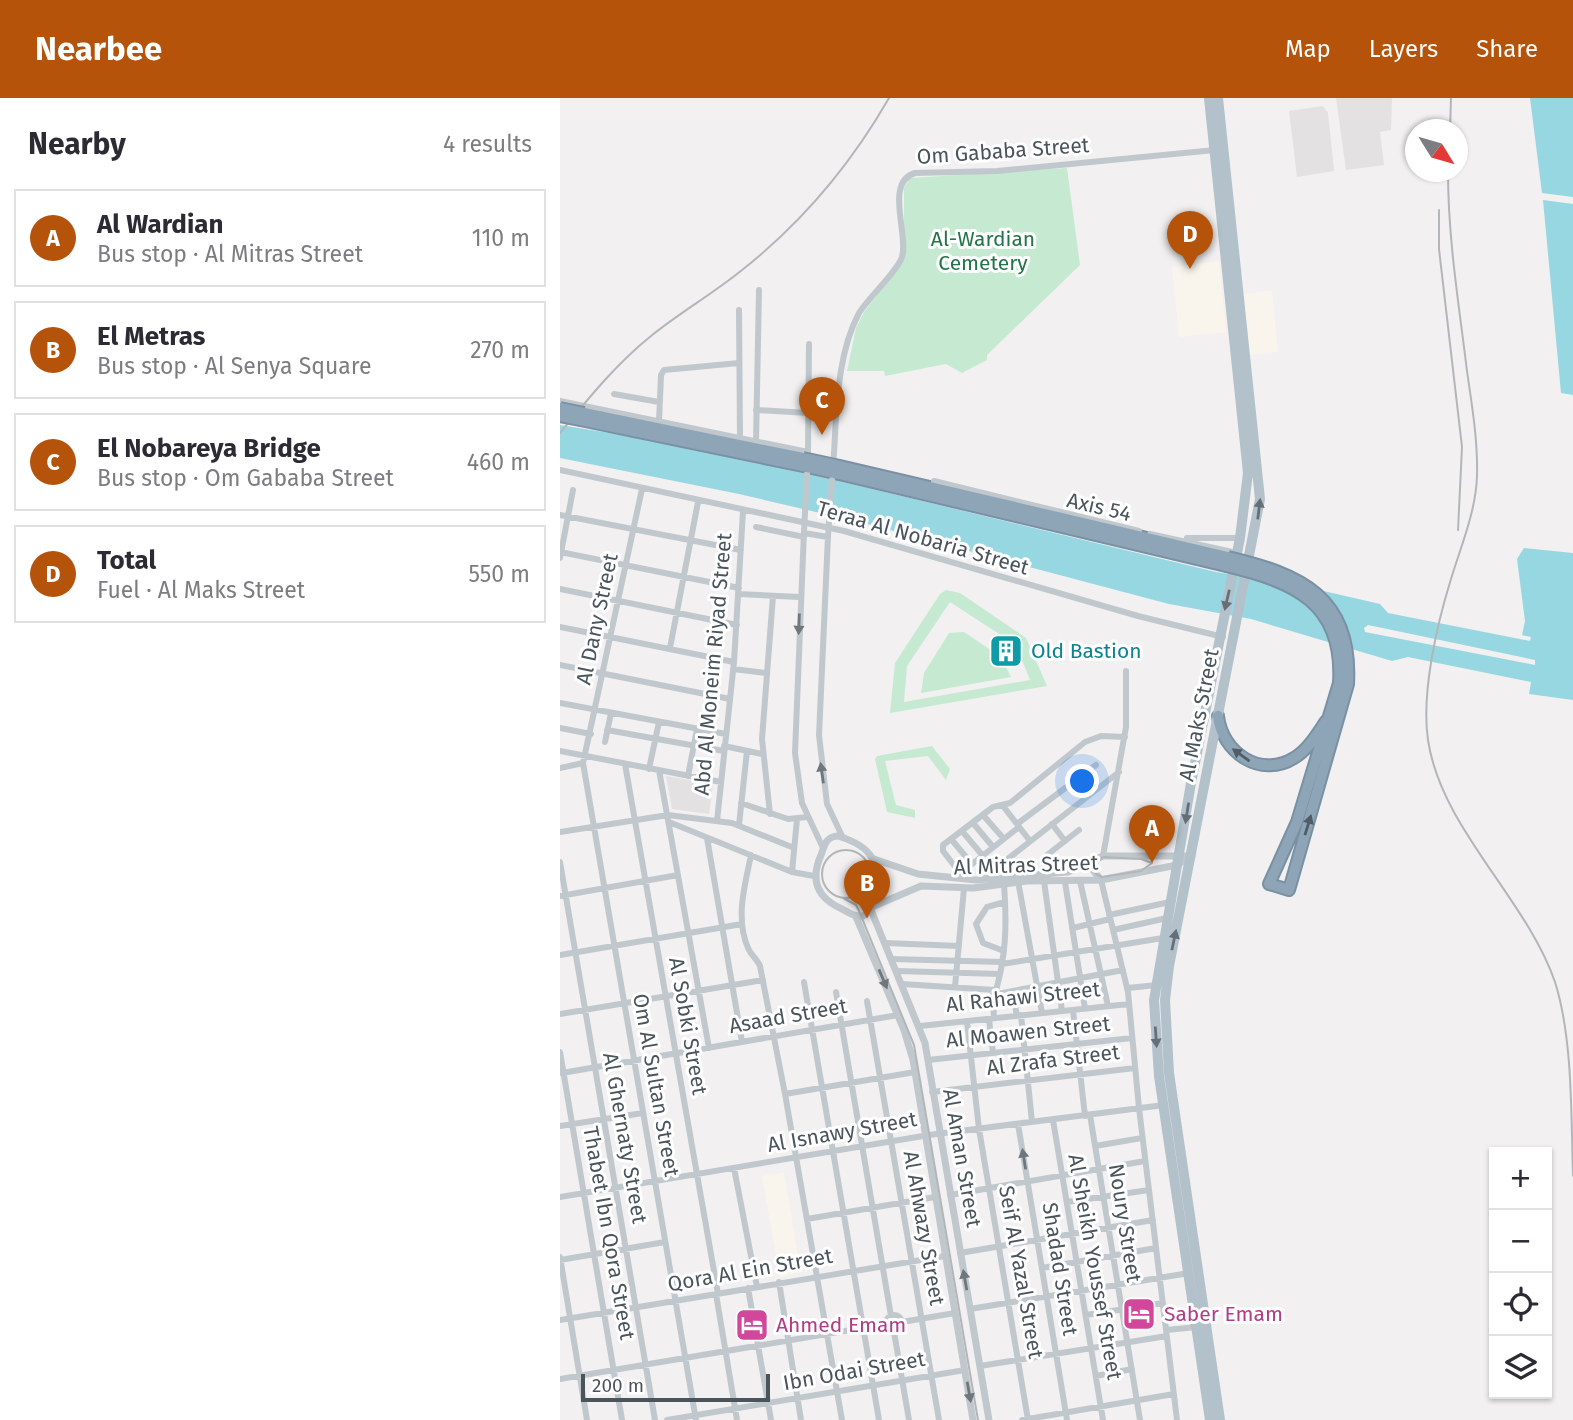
<!DOCTYPE html>
<html lang="en">
<head>
<meta charset="utf-8">
<style>
  :root { --surface:#fff; --page:#f2f2f3; --text:#2b2b33; --muted:#7c7c81; --line:#e1e1e2; --accent:#b45309 }
  body { margin:0; font-family:"Fira Sans",sans-serif; background:var(--page); color:var(--text) }
  .controls { position:absolute; right:21px; bottom:21px; display:grid; overflow:hidden; border-radius:0px; box-shadow:0 2px 5px #0004 }
  .controls button { width:63px; height:63px; display:grid; place-items:center; padding:0; border:0; border-bottom:2px solid var(--line); background:var(--surface); color:var(--text); font:35px sans-serif }
  .compass { position:absolute; left:845px; top:21px; width:63px; height:63px; border-radius:50%; background:var(--surface); box-shadow:0 2px 5px #0004; rotate:127deg }
  .scale { position:absolute; left:21px; bottom:18px; width:189px; box-sizing:border-box; padding-left:7px; border:4px solid #4a545b; border-top:0; font-size:19px; line-height:24px; white-space:nowrap; color:#4a545b; -webkit-text-stroke:5px #fff; paint-order:stroke }
  .you { position:absolute; left:523px; top:684px; width:24px; height:24px; margin:-18px; border:5px solid #fff; border-radius:50%; background:#1a73e8; box-shadow:0 0 0 10px #1a73e833 }
  .badge { display:grid; place-items:center; width:46px; height:46px; border-radius:50%; background:var(--accent); color:#fff; font-size:23px; font-weight:700 }
  .pin { position:absolute; translate:-50% -58px; filter:drop-shadow(0 2px 4px #0008) }
  .pin::after { content:''; position:absolute; top:37px; width:24px; height:21px; background:inherit; clip-path:polygon(0 0,100% 0,50% 100%) }
  .list { margin:0; padding:0; list-style:none }
  h2 { display:flex; justify-content:space-between; align-items:center; height:91px; margin:0; padding:0 28px; font-size:30px }
  h2 small { font-size:23px; font-weight:400; color:var(--muted) }
  .list li { display:grid; grid-template-columns:46px 1fr auto; gap:21px; align-items:center; box-sizing:border-box; height:98px; margin:0 14px 14px; padding:0 14px; border:2px solid var(--line); border-radius:0px }
  .list b { display:block; font-size:26px; white-space:nowrap }
  .list p { margin:0; font-size:23px; white-space:nowrap; color:var(--muted) }
  .list em { font-size:23px; font-style:normal; color:var(--muted) }
  .icon { flex:none; width:38px; height:38px; fill:none; stroke:currentColor; stroke-width:2; stroke-linecap:round; stroke-linejoin:round }
  .map { position:relative; flex:none; width:1013px; height:1322px; overflow:hidden }
  header { display:flex; align-items:center; gap:42px; box-sizing:border-box; height:98px; padding:0 35px; background:var(--accent); color:#fff }
  header strong { font-size:33px }
  nav { display:flex; gap:38px; margin-inline-start:auto; font-size:24px }
  main { display:flex }
  aside { flex:1; background:var(--surface) }
  .map>svg:first-child { display:block }
</style>
</head>
<body>
<header>
<strong>Nearbee</strong>
<nav><a>Map</a><a>Layers</a><a>Share</a></nav>
</header>
<main>
<aside>
<h2>Nearby<small>4 results</small></h2>
<ul class="list">
<li><span class="badge">A</span><div><b>Al Wardian</b><p>Bus stop · Al Mitras Street</p></div><em>110 m</em></li>
<li><span class="badge">B</span><div><b>El Metras</b><p>Bus stop · Al Senya Square</p></div><em>270 m</em></li>
<li><span class="badge">C</span><div><b>El Nobareya Bridge</b><p>Bus stop · Om Gababa Street</p></div><em>460 m</em></li>
<li><span class="badge">D</span><div><b>Total</b><p>Fuel · Al Maks Street</p></div><em>550 m</em></li>
</ul>
</aside>
<div class="map">
<svg width="1013" height="1322" viewBox="0 0 1013 1322">
  <rect width="100%" height="100%" fill="#f2f0f0"/>
  <path fill="#faf5ec" d="M659,163L666,234L619,239L612,169Z
    M712,193L718,254L689,257L683,196Z
    M224,1075L241,1174L220,1179L202,1078Z"/>
  <path fill="#e3e1e2" d="M776,0H832L831,32L820,34L824,67L786,72Z
    M763,8L768,15L774,73L737,79L729,13Z
    M106,678L153,686L149,716L112,711Z"/>
  <path fill="#c5ead1" fill-rule="evenodd" d="M507,70L520,167L427,257V262L402,275L386,266L325,278L324,273H287L296,230L304,214L344,162V90L350,80Z
    M386,492L400,495L466,540L487,588L330,615L335,565L380,496ZM390,504L456,547L470,582L344,604L347,568Z
    M404,534L441,559L451,579L361,595L364,575L389,535Z
    M372,648L390,671L386,682L368,658L325,663L336,707L355,712V720L327,714L315,661L317,658Z"/>
  <path fill="#97d7e1" fill-rule="evenodd" d="M970,0H1013V99L982,95Z
    M983,102L1013,106V297L1001,295Z
    M0,327L99,343L230,371L656,474L742,488L820,506L828,515L970,543L971,539L962,537L965,523L957,461L964,450L1013,455V602L969,596L971,584L966,583L848,559L832,563L691,521L609,506L307,426L179,396L0,360ZM808,527L975,562V567L805,534L804,530Z"/>
  <g fill="none" stroke-linecap="round" stroke-linejoin="round">
    <defs>
      <path id="motorway" d="M24,315L243,360
        M20,322L243,368
        M280,368L668,459
        M279,376L666,468
        M779,585L737,724L709,786L729,792L788,586
        M658,618C662,654 700,681 734,660C748,652 757,636 766,623"/>
    </defs>
    <use href="#motorway" stroke="#7a91a4" stroke-width="14"/>
    <path stroke="#c0c8cd" stroke-width="6" d="M179,212L180,340
      M54,296L99,304
      M0,303L248,354
      M196,312L248,315
      M99,324L101,277L104,272L179,265
      M196,343L199,192
      M248,356L249,246
      M273,369C277,320 275,260 299,215C309,199 337,174 342,159C349,137 324,84 355,75L437,73L655,52
      M0,372L284,433L578,518L663,539
      M374,383L579,433
      M82,391L23,665L136,1322
      M0,417L181,452
      M196,429L244,439
      M244,433L235,655L242,705L263,750
      M244,435L268,439
      M590,436L677,455
      M268,438L259,637L267,706L283,740
      M627,440H680
      M0,454L179,490
      M0,460L13,392
      M0,491L177,527
      M179,496L240,499
      M0,529L174,564
      M110,550L138,404
      M0,567L170,601
      M173,571L207,575
      M0,605L166,636
      M0,630L31,636
      M47,632L164,653
      M45,644L51,615
      M164,648L202,656
      M0,653L161,684
      M65,666L158,1196
      M0,670L23,665
      M89,671L99,624
      M99,672L149,950
      M128,678L137,631
      M181,705L228,721L247,719
      M443,708L470,743
      M210,716L202,641L213,498
      M423,717L444,741
      M157,723L174,564L183,413
      M109,724L232,774L254,778
      M413,725L433,749
      M457,726L536,667
      M492,726L505,743
      M179,727L187,653
      M402,733L423,758
      M0,734L108,717L172,725L234,750
      M147,740L182,944
      M391,741L412,766
      M191,757C185,787 175,820 188,850C191,857 197,861 200,868L225,996L282,1322
      M487,757L519,732
      M543,758L566,629V573
      M0,764L95,1322
      M232,774L237,721
      M400,775L383,753V747L433,709L450,705L525,644L541,638L565,639
      M397,778L459,729
      M422,781L559,674
      M541,782L568,894L579,1010L617,1322
      M458,783L482,915
      M484,783L502,913
      M520,783L548,908
      M505,784L525,911
      M0,798L118,777
      M549,817L610,804
      M513,830L550,821
      M553,832L607,820
      M325,845L399,848
      M444,853L423,845L416,826L427,809L445,804
      M0,857L182,826
      M331,861L442,864
      M442,866L603,840
      M337,873L440,876
      M244,884L319,1322
      M342,886L435,892
      M395,889L404,790
      M568,890L606,886
      M452,893L457,918
      M276,894L331,1218
      M432,897L563,872
      M307,903L379,1322
      M513,912L525,1018
      M0,916L203,882
      M461,917L472,1024
      M434,920C432,897 439,887 442,865C447,839 446,812 444,786
      M429,921L433,955
      M407,923L419,1031L468,1322
      M360,928L569,906
      M0,954L62,1322
      M368,962L572,940
      M2,975L338,917
      M372,994L575,970
      M225,996L355,974
      M530,1017L580,1322
      M493,1022L543,1322
      M458,1026L507,1322
      M0,1028L83,1015
      M535,1048L582,1040
      M174,1070L197,1189
      M390,1097L585,1063
      M0,1099L369,1037L604,1007
      M507,1104L589,1092
      M247,1121L375,1099
      M400,1155L593,1122
      M0,1159L27,1322
      M0,1162L105,1144
      M482,1170L596,1150
      M219,1184L241,1322
      M188,1190L211,1322
      M156,1196L177,1322
      M410,1211L629,1175
      M326 1225a8 8 0 1 1 16 0a8 8 0 1 1-16 0Z
      M526,1217L603,1205
      M0,1222L385,1158
      M342,1224L395,1215
      M606,1232L637,1229
      M334,1234L349,1322
      M420,1268L607,1238
      M536,1278L572,1271
      M0,1281L326,1226
      M107,1322L405,1272
      M462,1322L614,1296"/>
    <path stroke="#c0c8cd" stroke-width="7" d="M278,738C314,749 321,765 313,800C311,809 311,814 303,818C294,819 290,815 282,811C257,800 250,782 261,757C265,747 265,739 278,738Z
      M314,761L358,776L416,782L508,774L543,758H632
      M536,761L533,772L541,782
      M312,809L361,788L413,790L467,783L541,782L617,767L630,759
      M311,812L365,945L429,1322
      M296,819L344,932L353,962L413,1322"/>
    <path stroke="#b3c1cb" stroke-width="10" d="M649,0L688,375L680,440L631,685L594,902L599,978L650,1322
      M658,0L700,401L609,868L605,902L609,975L660,1322"/>
    <use href="#motorway" stroke="#8ea5b8" stroke-width="10"/>
    <path stroke="#b3b6b9" stroke-width="2" d="M262 776a24 24 0 1 1 48 0a24 24 0 1 1-48 0Z
      M543,759L581,761L592,765L581,773L542,779L536,776L534,767Z
      M305,791L303,801L307,819
      M283,800L296,807L299,813L354,947L418,1322"/>
    <path stroke="#b3b6b9" stroke-width="2" d="M890,32L891,0
      M888,74C888,141 899,207 907,273C912,308 918,343 917,378C916,413 901,448 891,481C877,526 861,595 868,642C881,730 966,800 995,884C1013,941 1011,1018 1013,1078
      M879,112V151L902,349L898,432
      M0,335C28,301 56,266 91,238C118,216 149,198 177,176C239,128 290,68 329,0"/>
    <defs>
      <path id="motorway-bridge" d="M0,310L24,315
        M0,318L20,322
        M243,360L280,368
        M243,368L279,376
        M668,459C741,476 793,499 788,586
        M666,468C733,484 784,504 779,585"/>
    </defs>
    <use href="#motorway-bridge" stroke="#7a91a4" stroke-width="14" stroke-linecap="butt"/>
    <path stroke="#c0c8cd" stroke-width="6" d="M244,433L247,376
      M268,438L272,382"/>
    <use href="#motorway-bridge" stroke="#8ea5b8" stroke-width="10"/>
  </g>
  <defs><path id="oneway-solid" d="M-6-.8H1V-3.2L6.5 0L1 3.2V.8H-6Z" transform="scale(1.75)"/></defs>
  <g fill="#646f77">
    <use href="#oneway-solid" transform="translate(699 411) rotate(-83)"/>
    <use href="#oneway-solid" transform="translate(667 502) rotate(103)"/>
    <use href="#oneway-solid" transform="translate(627 715) rotate(99)"/>
    <use href="#oneway-solid" transform="translate(614 842) rotate(-78)"/>
    <use href="#oneway-solid" transform="translate(596 939) rotate(86)"/>
  </g>
  <g fill="#6d777d">
    <use href="#oneway-solid" transform="translate(239 526) rotate(92)"/>
    <use href="#oneway-solid" transform="translate(262 675) rotate(-98)"/>
    <use href="#oneway-solid" transform="translate(323 881) rotate(67)"/>
    <use href="#oneway-solid" transform="translate(464 1061) rotate(-99)"/>
    <use href="#oneway-solid" transform="translate(405 1182) rotate(-100)"/>
    <use href="#oneway-solid" transform="translate(409 1294) rotate(80)"/>
  </g>
  <g fill="#515c64">
    <use href="#oneway-solid" transform="translate(681 657) rotate(-144)"/>
    <use href="#oneway-solid" transform="translate(748 727) rotate(-73)"/>
  </g>
  <defs>
    <symbol id="building-square" viewBox="-11 -11 22 22"><rect x="-9" y="-9" width="18" height="18" rx="4" fill="#0f9aa8" stroke="#fff"/><path d="M-4-6H4V6H1V3H-1V6H-4ZM-2.5-4.3h1.7v1.8h-1.7ZM.8-4.3h1.7v1.8H.8ZM-2.5-1h1.7V.8h-1.7ZM.8-1h1.7V.8H.8Z" fill="#fff"/></symbol>
    <symbol id="hotel-square" viewBox="-11 -11 22 22"><rect x="-9" y="-9" width="18" height="18" rx="4" fill="#d1479c" stroke="#fff"/><path d="M-6-4.5h1.5V1H6V5H4.5V3h-9V5H-6ZM-4 0a1.8 1.8 0 1 1 3.6 0ZM.5 0V-2.5h3Q6-2.5 6 0Z" fill="#fff"/></symbol>
  </defs>
  <g fill-rule="evenodd">
    <use href="#building-square" x="427" y="534" width="38" height="38"/>
    <use href="#hotel-square" x="560" y="1197" width="38" height="38"/>
    <use href="#hotel-square" x="173" y="1208" width="38" height="38"/>
  </g>
  <g text-anchor="middle" stroke-width="6" stroke-linejoin="round" paint-order="stroke">
    <g font-size="21" fill="#4a545b" stroke="#fff">
      <text transform="translate(443 53) rotate(-4)" y="7">Om Gababa Street</text>
      <text transform="translate(539 409) rotate(13)" y="7">Axis 54</text>
      <text transform="translate(363 440) rotate(16)" y="7">Teraa Al Nobaria Street</text>
      <text transform="translate(37 521) rotate(-78)" y="7">Al Dany Street</text>
      <text transform="translate(153 566) rotate(-85)" y="7">Abd Al Moneim Riyad Street</text>
      <text transform="translate(639 617) rotate(-79)" y="7">Al Maks Street</text>
      <text transform="translate(466 767) rotate(-2)" y="7">Al Mitras Street</text>
      <text transform="translate(463 899) rotate(-6)" y="7">Al Rahawi Street</text>
      <text transform="translate(228 918) rotate(-10)" y="7">Asaad Street</text>
      <text transform="translate(128 928) rotate(80)" y="7">Al Sobki Street</text>
      <text transform="translate(468 934) rotate(-6)" y="7">Al Moawen Street</text>
      <text transform="translate(493 962) rotate(-7)" y="7">Al Zrafa Street</text>
      <text transform="translate(96 987) rotate(80)" y="7">Om Al Sultan Street</text>
      <text transform="translate(282 1034) rotate(-10)" y="7">Al Isnawy Street</text>
      <text transform="translate(65 1040) rotate(80)" y="7">Al Ghernaty Street</text>
      <text transform="translate(402 1060) rotate(80)" y="7">Al Aman Street</text>
      <text transform="translate(565 1125) rotate(81)" y="7">Noury Street</text>
      <text transform="translate(364 1130) rotate(80)" y="7">Al Ahwazy Street</text>
      <text transform="translate(49 1135) rotate(80)" y="7">Thabet Ibn Qora Street</text>
      <text transform="translate(535 1169) rotate(80)" y="7">Al Sheikh Youssef Street</text>
      <text transform="translate(500 1171) rotate(81)" y="7">Shadad Street</text>
      <text transform="translate(190 1172) rotate(-10)" y="7">Qora Al Ein Street</text>
      <text transform="translate(461 1174) rotate(80)" y="7">Seif Al Yazal Street</text>
      <text transform="translate(294 1273) rotate(-10)" y="7">Ibn Odai Street</text>
    </g>
    <g font-size="21" fill="#237446" stroke="#fff">
      <text x="423" y="148">Al-Wardian<tspan x="423" dy="24">Cemetery</tspan></text>
    </g>
    <g font-size="21" fill="#0d838f" stroke="#fff" text-anchor="start">
      <text x="471" y="560">Old Bastion</text>
    </g>
    <g font-size="21" fill="#b23c85" stroke="#fff" text-anchor="start">
      <text x="604" y="1223">Saber Emam</text>
      <text x="216" y="1234">Ahmed Emam</text>
    </g>
  </g>
</svg>
<div class="controls">
<button>+</button>
<button>−</button>
<button><svg class="icon" aria-label="locate" viewBox="0 0 24 24"><circle cx="12" cy="12" r="6"/><path d="M12 2v4M12 18v4M2 12h4M18 12h4"/></svg></button>
<button><svg class="icon" aria-label="layers" viewBox="0 0 24 24"><path d="M12 4l9 5-9 5-9-5zM3 14l9 5 9-5"/></svg></button>
</div>
<svg class="compass" viewBox="-18 -18 36 36"><path d="M0-13l5 13h-10z" fill="#e53935"/><path d="M0 13l5-13h-10z" fill="#7c7c81"/></svg>
<div class="scale">200 m</div>
<div class="you"></div>
<div class="pin badge" style="left:592px;top:765px">A</div>
<div class="pin badge" style="left:307px;top:820px">B</div>
<div class="pin badge" style="left:262px;top:337px">C</div>
<div class="pin badge" style="left:630px;top:171px">D</div>
</div>
</main>
</body>
</html>
